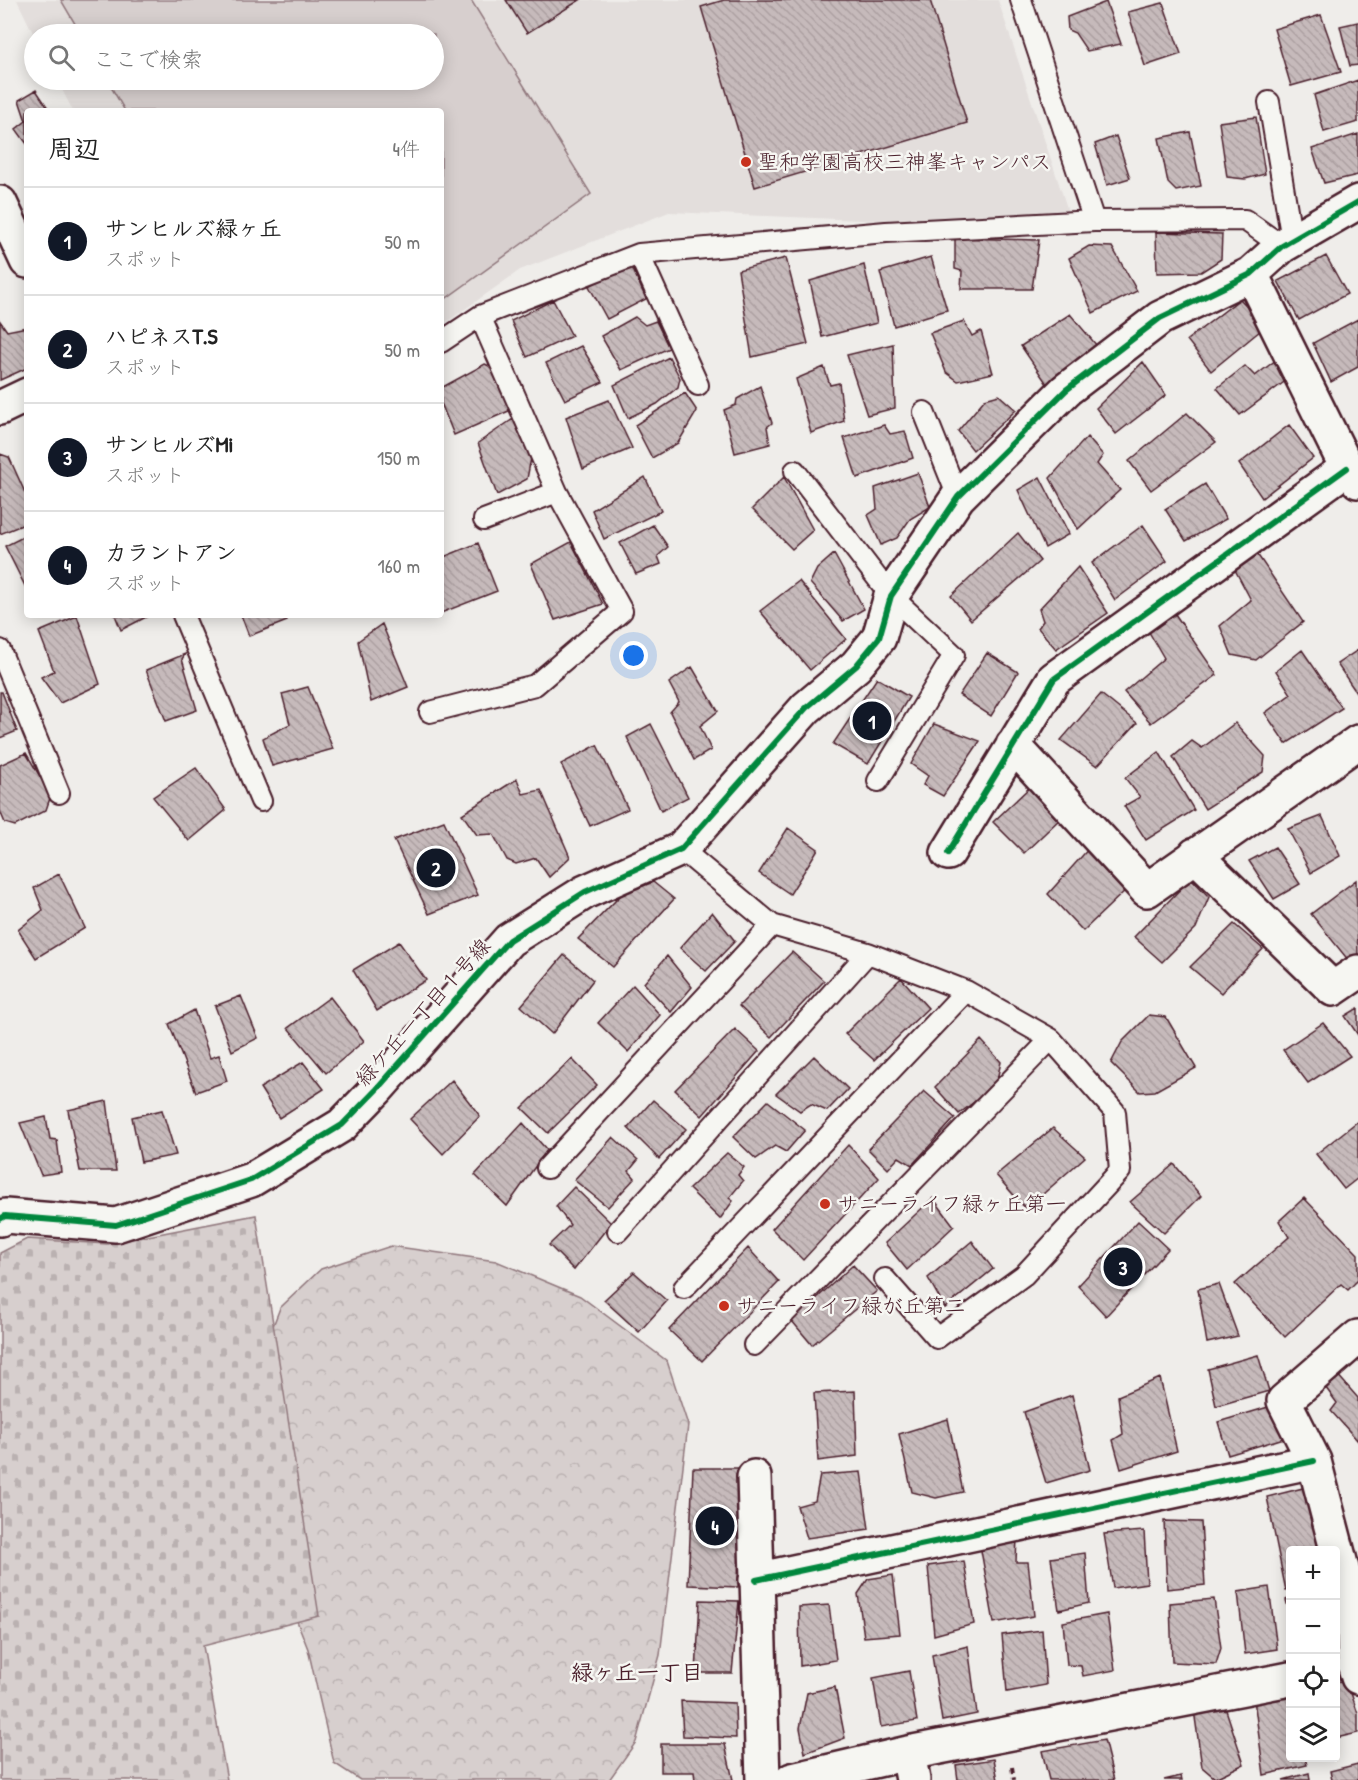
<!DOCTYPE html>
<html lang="ja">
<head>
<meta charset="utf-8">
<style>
  :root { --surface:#fff; --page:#f6f6f6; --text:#222; --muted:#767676; --line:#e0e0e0; --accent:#111827 }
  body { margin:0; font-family:"Patrick Hand","Klee One",sans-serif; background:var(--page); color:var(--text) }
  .controls { position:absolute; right:18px; bottom:18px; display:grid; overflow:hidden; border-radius:6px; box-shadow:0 3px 15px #0003 }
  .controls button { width:54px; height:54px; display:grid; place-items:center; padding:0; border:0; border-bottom:2px solid var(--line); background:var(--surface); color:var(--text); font:30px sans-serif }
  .you { position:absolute; left:634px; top:656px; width:21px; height:21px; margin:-15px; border:4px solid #fff; border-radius:50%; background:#1a73e8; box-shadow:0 0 0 9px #1a73e833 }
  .badge { display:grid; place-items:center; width:39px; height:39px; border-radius:50%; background:var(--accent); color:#fff; font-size:20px; font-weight:700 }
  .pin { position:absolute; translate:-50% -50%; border:3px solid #fff; box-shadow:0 2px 6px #0006 }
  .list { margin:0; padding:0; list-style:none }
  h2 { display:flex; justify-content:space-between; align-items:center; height:78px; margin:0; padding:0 24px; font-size:26px }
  h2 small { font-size:20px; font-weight:400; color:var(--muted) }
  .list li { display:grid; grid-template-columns:39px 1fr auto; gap:18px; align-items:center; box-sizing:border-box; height:108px; padding:0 24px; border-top:2px solid var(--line) }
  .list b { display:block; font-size:22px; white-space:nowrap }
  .list p { margin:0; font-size:20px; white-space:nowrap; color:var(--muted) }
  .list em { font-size:20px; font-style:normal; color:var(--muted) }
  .icon { flex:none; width:33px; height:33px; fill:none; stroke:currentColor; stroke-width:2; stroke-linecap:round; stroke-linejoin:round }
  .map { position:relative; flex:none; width:1358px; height:1780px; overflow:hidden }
  .search { position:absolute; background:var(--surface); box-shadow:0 3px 15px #0003; left:24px; top:24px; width:420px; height:66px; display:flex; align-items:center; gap:15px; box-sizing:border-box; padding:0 21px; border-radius:33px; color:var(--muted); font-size:22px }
  .panel { position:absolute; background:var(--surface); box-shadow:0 3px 15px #0003; left:24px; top:108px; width:420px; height:510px; border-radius:6px }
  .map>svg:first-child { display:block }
</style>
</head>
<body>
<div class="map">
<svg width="1358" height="1780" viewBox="0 0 1358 1780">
  <defs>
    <pattern id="forest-crowns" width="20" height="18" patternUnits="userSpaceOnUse" patternTransform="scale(1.5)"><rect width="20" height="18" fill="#d7cfce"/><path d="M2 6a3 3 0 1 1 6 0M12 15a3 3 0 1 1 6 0" fill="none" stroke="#bab1b1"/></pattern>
    <pattern id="cemetery-stones" width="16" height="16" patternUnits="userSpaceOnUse" patternTransform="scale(1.5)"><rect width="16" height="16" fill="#d7cfce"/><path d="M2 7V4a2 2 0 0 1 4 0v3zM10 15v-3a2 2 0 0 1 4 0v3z" fill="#bab1b1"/></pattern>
    <pattern id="building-back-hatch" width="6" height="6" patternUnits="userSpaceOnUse" patternTransform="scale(1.5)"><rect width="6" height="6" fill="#c6babb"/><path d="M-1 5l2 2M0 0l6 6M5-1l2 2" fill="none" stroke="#ac9fa1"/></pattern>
  </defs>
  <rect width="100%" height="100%" fill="#efedea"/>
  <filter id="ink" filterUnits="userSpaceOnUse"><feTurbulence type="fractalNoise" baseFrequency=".0167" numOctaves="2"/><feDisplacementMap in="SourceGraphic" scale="12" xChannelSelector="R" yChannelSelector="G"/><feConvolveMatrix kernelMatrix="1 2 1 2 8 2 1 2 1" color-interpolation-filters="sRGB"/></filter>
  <g filter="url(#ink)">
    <path fill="#e3dedc" d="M17,0H998L1074,229L669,212L520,270L441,326V111H73L57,80H434V34L34,35Z"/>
    <path fill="#d7cfce" stroke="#90777c" stroke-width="1.5" d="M61,0H471L591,194L441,302V111H125L107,80H434V34H81Z"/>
    <path fill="url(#forest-crowns)" stroke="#90777c" stroke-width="1.5" d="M391,1246L496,1261L580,1296L667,1361L688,1425L660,1655L636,1742L609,1780H360L334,1763L308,1649L259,1524L261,1357L280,1308L321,1269Z"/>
    <path fill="url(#cemetery-stones)" stroke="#90777c" stroke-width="1.5" d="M256,1215L319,1616L203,1646L227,1780H0V1253L27,1239L107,1244Z"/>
    <path fill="url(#building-back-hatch)" stroke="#4a1f2b" stroke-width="1.5" d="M506,0H580L527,33Z
      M724,0H930L967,123L755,187L701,7Z
      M1106,2L1121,44L1087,51L1075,33L1068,30L1067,17Z
      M1163,3L1181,54L1145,66L1128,12Z
      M1321,15L1341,72L1291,86L1274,29Z
      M1358,22V65L1350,66L1340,26Z
      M1358,80V122L1324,132L1314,95Z
      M36,90L50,111H27V144L16,129L26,121L19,100Z
      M1256,117L1265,174L1245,179L1227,177L1219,122Z
      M1190,132L1201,186L1176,191L1168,183L1159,138Z
      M1358,134V175L1324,183L1312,149Z
      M1116,136L1130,178L1107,185L1095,144Z
      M1156,232L1222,234L1221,259L1201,272L1157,273Z
      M955,238L1039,240L1032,289H961L962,271L955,269Z
      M1089,246L1112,247L1137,291L1093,313L1069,258Z
      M1326,256L1347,294L1299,320L1278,281Z
      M931,257L947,310L894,326L880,272Z
      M786,258L808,344L752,357L738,270Z
      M631,265L646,299L607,319L589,286Z
      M864,265L877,323L822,337L810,281Z
      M1240,299L1266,326L1211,371L1187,340Z
      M553,300L572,336L527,357L511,321Z
      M1070,314L1098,347L1047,384L1021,346Z
      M635,317L645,325L656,321L669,348L621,370L601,336Z
      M1358,319V367L1331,382L1313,343Z
      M0,321L7,331L27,327V368L0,380Z
      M964,321L972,336L981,331L993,373L958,381L946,372L930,333Z
      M893,344L895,408L867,415L847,355Z
      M581,346L603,382L565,400L546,363Z
      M669,357L680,378L678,387L657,404L628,418L614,385Z
      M1276,360L1291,377L1240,415L1217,388L1245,366L1255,376Z
      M1143,362L1166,395L1116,434L1096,408Z
      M485,364L495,369L511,410L454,435L441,403V388Z
      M824,367L830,385L839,383L844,421L811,433L796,379Z
      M760,386L772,423L767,427L770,444L735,453L724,410L736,405L737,399Z
      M685,393L697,411L678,443L652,458L635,425Z
      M999,395L1016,410L973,450L958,431L985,399Z
      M609,400L632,448L583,469L566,417Z
      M1187,413L1216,442L1151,490L1129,461Z
      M513,419L531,458L527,479L497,495L478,443Z
      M884,425L890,434L905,431L913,458L857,478L844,438Z
      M1289,425L1313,458L1262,498L1239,464Z
      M1087,437L1103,455L1097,464L1120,490L1078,529L1050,478Z
      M0,454L9,457L27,497V523L0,534Z
      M918,473L930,507L910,519L897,538L881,545L868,515L877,509L875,488Z
      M645,477L661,511L604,539L592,510Z
      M784,477L813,530L792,549L752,509Z
      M1040,477L1069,534L1045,548L1018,490Z
      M1205,484L1226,519L1186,541L1165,509Z
      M653,525L668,547L658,556L661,564L636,574L620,543Z
      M1143,525L1167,561L1115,600L1092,563Z
      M1018,533L1040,561L971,620L951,596Z
      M27,535V590L5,546Z
      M571,542L603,604L555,620L531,564Z
      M478,543L497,591L441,613V558Z
      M1255,551L1303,622L1256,660L1232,655L1220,626L1251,600L1234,568Z
      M834,554L864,609L843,621L810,583L817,569Z
      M1078,567L1108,613L1056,649L1038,628L1043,621L1039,609Z
      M799,581L846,639L810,670L760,611Z
      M1175,614L1217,675L1151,723L1124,692L1164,658L1149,632Z
      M115,615H150L121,630Z
      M241,615H285L287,621L249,636Z
      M77,616L100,684L60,703L41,677L54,671L39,632Z
      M382,624L408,687L371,702L358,641Z
      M1302,650L1342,708L1286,744L1265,713L1291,694L1276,671Z
      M1358,650V695L1337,664Z
      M987,653L1018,672L991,716L959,695Z
      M185,654L182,659L197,710L166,721L146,670Z
      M692,667L718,711L700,726L711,750L694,760L670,712L679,702L669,683Z
      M877,678L909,697L868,764L833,744Z
      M308,687L333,749L272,766L263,738L290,724L282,694Z
      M0,692H2L17,731L0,738Z
      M1101,694L1137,723L1097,766L1061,740Z
      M1235,723L1265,756L1263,772L1205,809L1173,757L1192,741L1202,748Z
      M651,724L688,797L661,811L627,737Z
      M934,724L980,741L943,796L923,785L928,776L911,764Z
      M597,745L628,809L590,826L561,764Z
      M1159,752L1194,810L1146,840L1124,806L1140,797L1125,778Z
      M26,753L51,795L46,810L15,826L5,823L0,811V765Z
      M196,768L226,810L189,841L153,797Z
      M517,779L523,794L541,790L570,857L549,877L536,858L516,864L507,860L493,834L477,835L462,814Z
      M1030,787L1062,817L1024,853L993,822Z
      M1322,816L1340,856L1311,873L1288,829Z
      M444,821L478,895L429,914L394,840Z
      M788,828L818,849L790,894L759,873Z
      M1091,846L1131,885L1083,931L1048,894Z
      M1275,847L1300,884L1274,899L1249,861Z
      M59,874L85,928L36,958L18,930L43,910L34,888Z
      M1191,878L1209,897L1196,928L1162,962L1134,937Z
      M1356,880L1358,954L1349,961L1311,914Z
      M653,882L674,899L613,967L578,939L621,895Z
      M712,912L735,941L706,971L680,948Z
      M1234,924L1263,949L1221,993L1190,967Z
      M399,942L426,980L377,1011L353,970Z
      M792,952L824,981L771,1037L739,1006Z
      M564,955L593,980L552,1034L521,1006Z
      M667,956L692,987L671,1012L644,983Z
      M901,978L928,1008L874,1060L845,1034Z
      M633,985L660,1015L628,1052L598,1023Z
      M241,996L258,1038L232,1051L215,1006Z
      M330,997L364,1041L326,1073L288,1028Z
      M1358,1008V1035L1345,1016Z
      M194,1010L210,1058L219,1055L227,1081L196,1092L169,1024Z
      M1149,1015L1166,1017L1196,1068L1155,1091L1140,1092L1111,1063L1122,1042Z
      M1323,1023L1350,1056L1308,1083L1283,1050Z
      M735,1029L759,1051L702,1116L675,1090Z
      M981,1040L1001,1062L996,1084L959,1114L935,1087Z
      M814,1056L848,1089L827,1111L811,1104L800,1111L776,1094Z
      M572,1059L597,1085L548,1133L522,1108Z
      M303,1062L324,1089L279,1118L260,1088Z
      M452,1080L480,1116L443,1154L410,1119Z
      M924,1091L955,1118L912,1165L899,1157L888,1169L868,1149Z
      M653,1100L686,1129L659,1159L628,1128Z
      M107,1101L116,1171H80L68,1110Z
      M768,1101L805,1130L786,1152L775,1146L756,1159L733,1137Z
      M162,1110L176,1155L141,1162L132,1117Z
      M46,1117L50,1139L57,1140L61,1172L41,1175L20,1123Z
      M1358,1121V1178L1344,1189L1316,1154Z
      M523,1123L547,1150L507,1206L475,1175Z
      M1053,1128L1085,1157L1026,1209L996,1175Z
      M613,1137L638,1160L629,1171L635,1178L608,1207L574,1180Z
      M848,1145L879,1178L803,1260L772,1229Z
      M727,1153L744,1167L738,1175L743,1181L729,1198L733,1201L720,1219L689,1189Z
      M1174,1164L1201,1196L1164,1233L1130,1202Z
      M574,1187L611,1223L574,1270L549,1245L570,1225L556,1206Z
      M933,1198L954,1226L907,1270L885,1243Z
      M1304,1198L1358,1254V1280L1348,1290L1341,1284L1285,1337L1235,1284L1289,1237L1279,1221Z
      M1138,1221L1168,1249L1106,1316L1078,1286Z
      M972,1241L993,1269L945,1308L928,1278Z
      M748,1248L779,1282L702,1361L669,1330Z
      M853,1265L877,1291L812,1345L792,1321Z
      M634,1272L667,1301L639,1332L604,1300Z
      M1219,1284L1238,1336L1207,1343L1198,1289Z
      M1258,1355L1269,1391L1216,1406L1208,1369Z
      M1336,1373L1358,1398V1441L1331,1411L1337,1403L1323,1384Z
      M1160,1378L1177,1451L1121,1469L1113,1440L1123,1434L1118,1396Z
      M855,1391L857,1456L818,1461L814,1393Z
      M1072,1395L1090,1470L1046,1483L1024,1412Z
      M1275,1405L1284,1438L1228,1455L1218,1422Z
      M948,1419L963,1492L936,1498L912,1492L899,1434Z
      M693,1468H741L738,1587L688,1585Z
      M861,1472L869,1529L807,1538L797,1506L815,1501L820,1475Z
      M1303,1488L1320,1548L1319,1550H1290V1589L1286,1591L1267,1497Z
      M1164,1521L1201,1522L1205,1585L1167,1589Z
      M1144,1531L1147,1583L1113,1588L1104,1534Z
      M1017,1537L1016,1562H1028L1034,1616L994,1623L980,1545Z
      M1085,1553L1089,1603L1059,1610L1051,1558Z
      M964,1561L974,1624L934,1635L928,1566Z
      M893,1575L900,1634L864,1637L858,1594L868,1579Z
      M1269,1587L1277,1649L1245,1654L1238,1592Z
      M1290,1598V1615L1286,1600Z
      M1214,1599L1221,1648L1216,1664L1172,1662L1170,1603Z
      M700,1600L739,1601L732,1673H696Z
      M829,1605L836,1660L800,1666L799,1607Z
      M1107,1614L1115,1670L1083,1676L1081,1666L1067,1665L1063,1622Z
      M1042,1630L1046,1685L1007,1692L1002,1635Z
      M968,1646L977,1714L942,1721L932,1655Z
      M909,1671L917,1721L881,1727L873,1678Z
      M1347,1681L1358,1714V1733L1336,1738V1683Z
      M835,1687L845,1738L805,1753L800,1728L807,1693Z
      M1290,1693V1758H1305L1307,1765L1264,1775L1254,1699Z
      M681,1701L735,1703L736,1738L683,1736Z
      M1224,1704L1244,1764L1215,1778L1202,1767L1194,1710Z
      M1104,1740L1114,1780H1049L1042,1751Z
      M661,1744H725L733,1780H695L694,1772H661Z
      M994,1759L998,1780H958L956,1765Z
      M1358,1764V1780H1332L1330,1771Z
      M1309,1773L1310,1780H1283Z
      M1181,1776L1182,1780H1164Z"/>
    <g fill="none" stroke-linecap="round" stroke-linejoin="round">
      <defs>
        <path id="lane" d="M1021,0L1094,221
          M1269,102L1292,240
          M639,254L698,385
          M441,342L480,316L639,254L886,232L1094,221L1245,220L1282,246
          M924,412L958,497
          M795,471L891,596L954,655L878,781
          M484,520L557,492
          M183,615L261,801
          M0,650L59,793
          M430,712L535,685L622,611L557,492L480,316
          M681,849L772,925L868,953L966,991L1051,1039L1115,1112L1120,1171L1024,1275L937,1338L885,1279
          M547,1168L772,925
          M618,1231L868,953
          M684,1288L966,991
          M754,1345L1051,1039"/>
        <path id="street" d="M0,203L27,261
          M1251,274L1347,468L1358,481
          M0,408L27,395
          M1013,745L1147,890L1358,742
          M948,853L1054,679L1347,468
          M1195,855L1333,989L1358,972
          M0,1219L5,1216L116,1225L251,1180L342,1125L377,1089L509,940L585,892L681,849L806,708L856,666L879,638L891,596L958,497L1066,390L1160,318L1251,274L1282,246L1358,202
          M1358,1337L1284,1401L1314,1461L1353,1611L1355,1667L1358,1677
          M754,1477L763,1780
          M756,1580L1314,1461
          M908,1753L913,1780
          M792,1780L908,1753L1290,1679"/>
      </defs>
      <use href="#lane" stroke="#4a1f2b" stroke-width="24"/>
      <use href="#street" stroke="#4a1f2b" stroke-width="38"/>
      <path stroke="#4a1f2b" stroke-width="4" stroke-dasharray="6 4.5" stroke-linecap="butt" d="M1012,1767L1014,1780"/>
      <use href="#lane" stroke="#f6f6f2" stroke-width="20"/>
      <use href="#street" stroke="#f6f6f2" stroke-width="33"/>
      <defs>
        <path id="cycleway" d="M948,853L1054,679L1347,468
          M0,1219L5,1216L116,1225L251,1180L342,1125L377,1089L509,940L585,892L681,849L806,708L856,666L879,638L891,596L958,497L1066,390L1160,318L1251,274L1282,246L1358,202
          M756,1580L1314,1461"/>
      </defs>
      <use href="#cycleway" stroke="#f6f6f2" stroke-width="10"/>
      <use href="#cycleway" stroke="#00873e" stroke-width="6"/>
    </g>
  </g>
  <g fill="#c8321e" stroke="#f6f6f2" stroke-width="2">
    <circle cx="746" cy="162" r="6"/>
    <circle cx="825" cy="1204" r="6"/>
    <circle cx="724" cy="1306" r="6"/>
  </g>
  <g text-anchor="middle" stroke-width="5" stroke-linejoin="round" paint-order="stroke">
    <g font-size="21" fill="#4a1f2b" stroke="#f6f6f2" text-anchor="start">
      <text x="758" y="169">聖和学園高校三神峯キャンパス</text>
      <text x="837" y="1211">サニーライフ緑ヶ丘第一</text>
      <text x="736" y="1313">サニーライフ緑が丘第二</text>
    </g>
    <g font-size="21" fill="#4a1f2b" stroke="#f6f6f2">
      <text transform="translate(423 1012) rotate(-48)" y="7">緑ケ丘一丁目１号線</text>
    </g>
    <g font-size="22" font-weight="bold" fill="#4a1f2b" stroke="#f6f6f2">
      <text x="637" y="1680">緑ヶ丘一丁目</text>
    </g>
  </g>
</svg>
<div class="controls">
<button>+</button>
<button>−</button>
<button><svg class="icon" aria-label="locate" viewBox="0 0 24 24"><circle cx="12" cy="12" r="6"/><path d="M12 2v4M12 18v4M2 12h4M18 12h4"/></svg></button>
<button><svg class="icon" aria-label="layers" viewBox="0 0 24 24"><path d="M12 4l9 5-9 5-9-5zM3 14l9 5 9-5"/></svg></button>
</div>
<div class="you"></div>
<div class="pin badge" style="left:872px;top:721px">1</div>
<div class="pin badge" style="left:436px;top:868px">2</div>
<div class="pin badge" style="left:1123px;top:1267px">3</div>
<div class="pin badge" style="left:715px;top:1526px">4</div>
<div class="search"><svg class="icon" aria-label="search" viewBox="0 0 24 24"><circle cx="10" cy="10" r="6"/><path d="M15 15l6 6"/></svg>ここで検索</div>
<section class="panel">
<h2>周辺<small>4件</small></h2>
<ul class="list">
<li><span class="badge">1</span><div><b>サンヒルズ緑ヶ丘</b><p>スポット</p></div><em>50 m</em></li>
<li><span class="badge">2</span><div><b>ハピネスT.S</b><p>スポット</p></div><em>50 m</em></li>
<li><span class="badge">3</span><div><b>サンヒルズMi</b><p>スポット</p></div><em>150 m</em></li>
<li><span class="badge">4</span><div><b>カラントアン</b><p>スポット</p></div><em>160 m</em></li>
</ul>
</section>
</div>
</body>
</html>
